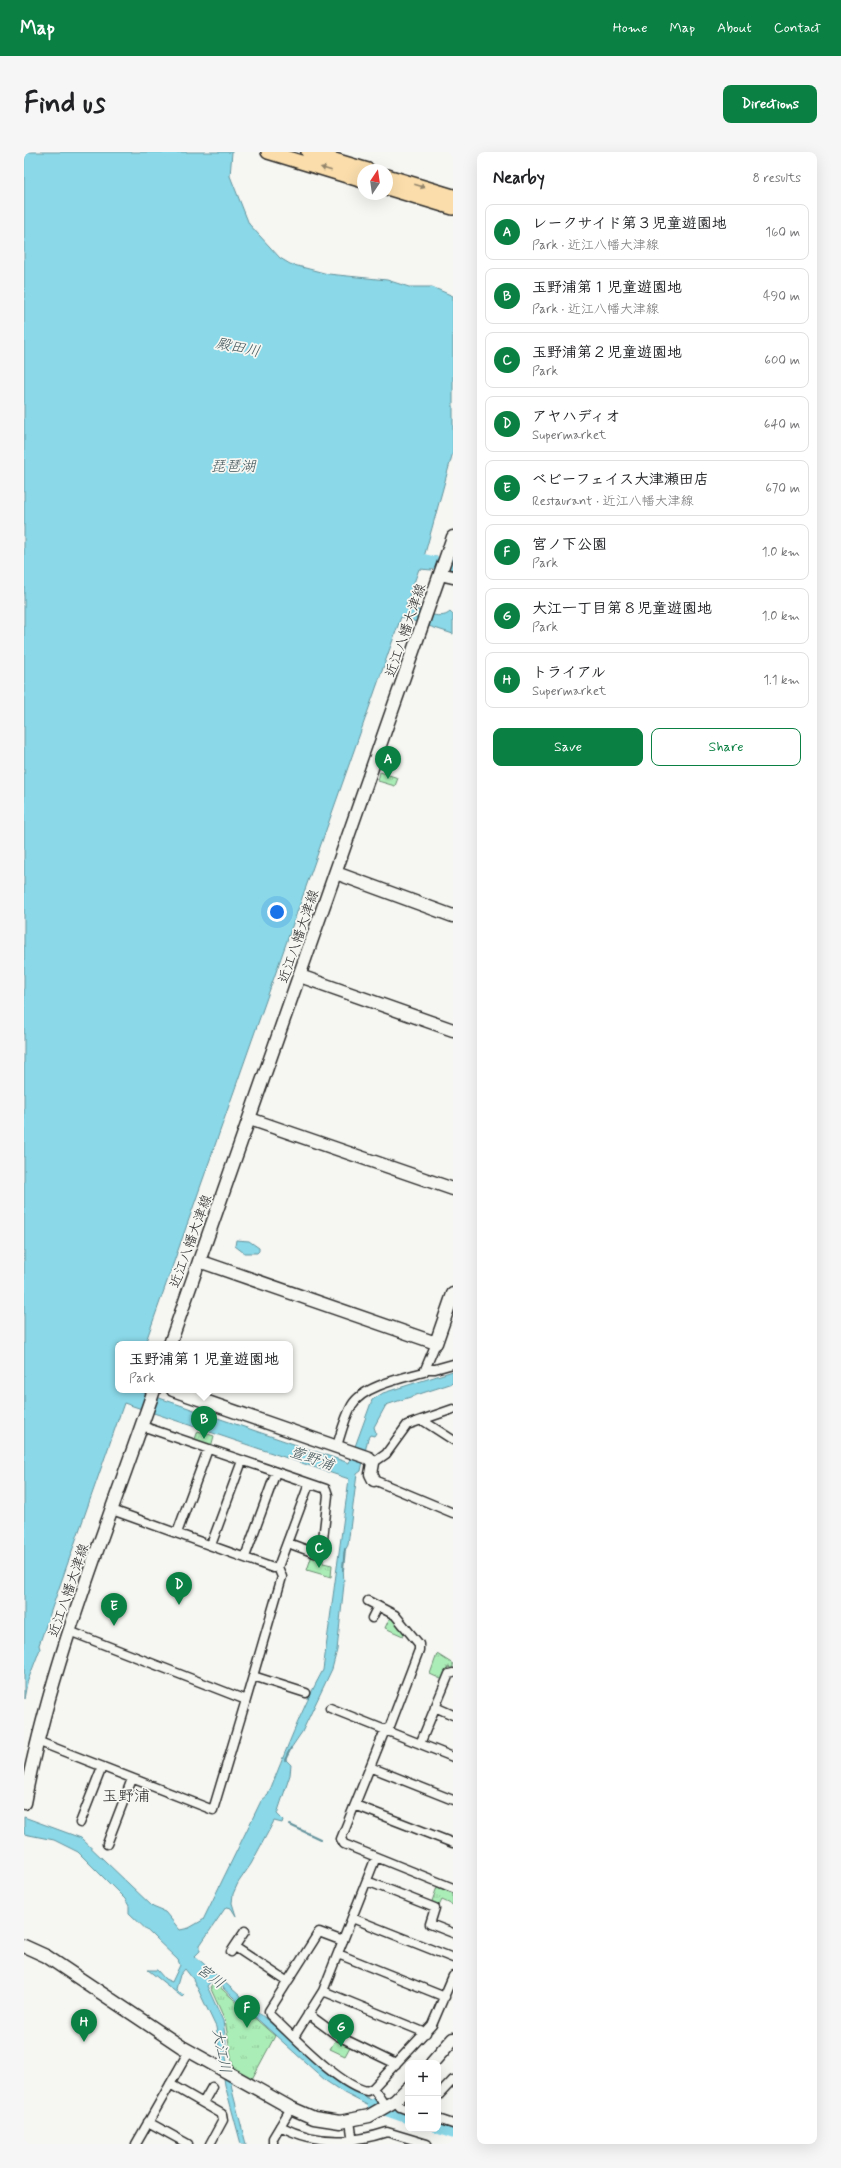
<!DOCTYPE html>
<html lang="en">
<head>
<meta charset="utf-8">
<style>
  :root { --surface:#fff; --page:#f6f6f6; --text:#202124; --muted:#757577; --line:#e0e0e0; --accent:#0b8043 }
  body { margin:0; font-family:Mynerve,"Klee One",sans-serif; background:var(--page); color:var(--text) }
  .controls { position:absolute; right:12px; bottom:12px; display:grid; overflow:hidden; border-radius:8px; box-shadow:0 4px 16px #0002 }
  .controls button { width:36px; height:36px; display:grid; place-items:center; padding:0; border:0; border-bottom:1px solid var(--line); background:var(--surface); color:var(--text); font:20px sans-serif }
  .compass { position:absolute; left:333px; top:12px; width:36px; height:36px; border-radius:50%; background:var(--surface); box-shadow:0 4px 16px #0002; rotate:13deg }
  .you { position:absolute; left:253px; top:760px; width:14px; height:14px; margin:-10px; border:3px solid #fff; border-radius:50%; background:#1a73e8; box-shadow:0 0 0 6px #1a73e833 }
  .badge { display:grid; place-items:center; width:26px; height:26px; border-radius:50%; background:var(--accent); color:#fff; font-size:13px; font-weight:700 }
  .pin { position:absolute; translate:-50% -33px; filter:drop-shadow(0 1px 2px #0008) }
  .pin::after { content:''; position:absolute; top:21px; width:14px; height:12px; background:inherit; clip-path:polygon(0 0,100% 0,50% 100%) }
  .popup { position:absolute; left:91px; top:1189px; width:178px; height:52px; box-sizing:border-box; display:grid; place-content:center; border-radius:8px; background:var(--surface); filter:drop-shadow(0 1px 3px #0005); font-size:13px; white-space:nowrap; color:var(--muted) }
  .popup b { font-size:15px; color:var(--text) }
  .popup::after { content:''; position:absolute; left:50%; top:100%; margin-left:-8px; border:8px solid transparent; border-top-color:var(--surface) }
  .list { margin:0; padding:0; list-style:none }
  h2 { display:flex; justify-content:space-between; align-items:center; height:52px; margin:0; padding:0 16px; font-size:17px }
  h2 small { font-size:13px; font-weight:400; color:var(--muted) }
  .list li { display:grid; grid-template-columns:26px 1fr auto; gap:12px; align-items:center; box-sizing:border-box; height:56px; margin:0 8px 8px; padding:0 8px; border:1px solid var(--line); border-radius:8px }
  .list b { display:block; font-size:15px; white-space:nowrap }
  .list p { margin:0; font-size:13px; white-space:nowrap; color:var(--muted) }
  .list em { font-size:13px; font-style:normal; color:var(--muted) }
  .actions { display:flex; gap:8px; padding:12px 16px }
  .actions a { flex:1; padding:9px 0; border:1px solid var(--accent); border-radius:8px; text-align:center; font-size:14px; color:var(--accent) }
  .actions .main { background:var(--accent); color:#fff }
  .map { position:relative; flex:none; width:429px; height:1992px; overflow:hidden; border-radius:8px }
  header { display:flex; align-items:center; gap:24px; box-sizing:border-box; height:56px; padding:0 20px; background:var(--accent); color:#fff }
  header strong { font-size:19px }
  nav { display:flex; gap:22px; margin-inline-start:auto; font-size:14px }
  .intro { display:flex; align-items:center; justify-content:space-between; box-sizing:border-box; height:96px; padding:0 24px }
  h1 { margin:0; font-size:28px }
  .button { padding:10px 18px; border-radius:8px; background:var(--accent); color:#fff; font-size:14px; font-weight:700 }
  main { display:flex; gap:24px; padding:0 24px }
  aside { flex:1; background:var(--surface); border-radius:8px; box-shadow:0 4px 16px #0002 }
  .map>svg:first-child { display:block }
</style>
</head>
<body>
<header>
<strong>Map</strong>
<nav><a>Home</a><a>Map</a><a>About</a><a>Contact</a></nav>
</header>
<div class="intro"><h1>Find us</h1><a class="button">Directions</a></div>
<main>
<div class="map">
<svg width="429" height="1992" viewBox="0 0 429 1992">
  <defs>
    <pattern id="park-tufts" width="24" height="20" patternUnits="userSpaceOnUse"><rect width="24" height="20" fill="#abedb7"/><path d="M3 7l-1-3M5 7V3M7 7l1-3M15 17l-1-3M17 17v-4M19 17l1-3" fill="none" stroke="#93cb9e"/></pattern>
  </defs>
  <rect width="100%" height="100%" fill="#f6f6f2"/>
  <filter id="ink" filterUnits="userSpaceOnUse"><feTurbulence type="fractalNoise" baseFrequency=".025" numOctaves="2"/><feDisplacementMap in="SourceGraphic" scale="8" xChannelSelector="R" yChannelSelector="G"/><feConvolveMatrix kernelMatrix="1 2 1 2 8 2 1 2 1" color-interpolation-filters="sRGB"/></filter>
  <g filter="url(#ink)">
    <path fill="url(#park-tufts)" stroke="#6b8c71" d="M356,620L374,626L371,634L354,629Z
      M174,1279L190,1284L187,1295L170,1289Z
      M288,1403L299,1407V1411L308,1413L307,1425L283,1418Z
      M366,1465L381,1481L379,1484L361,1476Z
      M413,1502L429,1512V1517L424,1515L419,1528L406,1522Z
      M413,1735L429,1741V1753L418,1748L415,1754L407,1752Z
      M190,1830L251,1884L228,1927L209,1916L201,1868L186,1835Z
      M312,1887L327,1893L321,1904L306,1897Z"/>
    <path fill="#8ad8e8" stroke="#64939c" d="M0,0H208L206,24L225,72L256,106L266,112L304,122L363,128L385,135H408L429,144V300L400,405H413L408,418L395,417L382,453C393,457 416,470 426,460L429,463V482L377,465L121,1192H94V1238H112L325,1311L348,1248L359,1241L429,1219V1231L362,1253L350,1275L352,1281L350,1284L346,1283L344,1286L337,1319L333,1322L324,1393L320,1400L319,1413L320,1432L313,1498L308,1517L278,1580L263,1602L262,1608L267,1613L266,1623L253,1662L259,1668L258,1671L250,1669L227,1712L214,1731L209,1742L208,1751L212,1764L207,1756L202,1755L176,1793V1799L171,1804L305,1923L321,1934L353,1951L347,1955L320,1941L302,1929L189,1827L183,1834L199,1869L202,1890L201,1900L209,1942L222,1992H217L201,1933L192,1875L169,1827L161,1817L156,1823L152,1837L154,1840L160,1843L158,1845L124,1818H133L141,1827L148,1830L156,1813L154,1808L105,1761V1754L101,1747L54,1700L30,1688L0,1682V1665L57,1686L129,1755L141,1760L156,1778L165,1776L179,1768L237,1649L244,1643C261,1601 277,1558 299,1518L325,1327L100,1251L15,1493L16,1497L3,1531L0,1547Z
      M212,1088L225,1089L235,1096V1099L233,1101H220L211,1094Z"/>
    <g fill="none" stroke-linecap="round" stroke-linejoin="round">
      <path stroke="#64939c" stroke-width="2" d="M319,1418L321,1397
        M261,1608L267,1596
        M266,1673L296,1687"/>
      <path stroke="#8ad8e8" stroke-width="13" d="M393,407L411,411H429
        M350,1953L384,1965
        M414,1975L429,1980"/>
      <defs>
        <path id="street" d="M402,1217H411L429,1212
          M398,1268L429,1288
          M118,1274L302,1337L304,1343L298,1396L296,1401H291L264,1391
          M313,1294C317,1281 321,1265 328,1253C339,1234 379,1226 400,1220L412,1191
          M349,1311L362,1302L383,1273L429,1257
          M350,1328L429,1361
          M88,1358L249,1416L254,1415L285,1332
          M153,1381L184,1297
          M187,1393L218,1309
          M221,1405L252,1320
          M344,1449L371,1463L395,1492V1498L366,1574L361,1578L317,1687L320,1692L429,1736
          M348,1466L354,1454
          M229,1524L282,1541
          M222,1548L258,1425L254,1415
          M411,1555L429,1563
          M306,1556L429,1605
          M13,1589L189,1658L222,1548L45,1479
          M396,1592L425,1522L429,1521
          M346,1615L429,1648
          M331,1653L429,1691
          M56,1671L78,1615
          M83,1692L108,1627
          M343,1729L411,1756L406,1772L429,1781
          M328,1766L429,1806
          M319,1789L295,1780L245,1859L246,1863C268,1883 315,1934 343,1939L349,1936L408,1873L429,1824
          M211,1795L264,1830
          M207,1800L221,1779
          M314,1802L421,1845
          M299,1839L402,1881
          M284,1862L314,1884L372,1912
          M270,1885L299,1839L352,1705
          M146,1932L198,1962L199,1968L186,1992
          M349,1936L362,1955
          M414,1944L429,1928
          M371,1949L376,1955L384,1958
          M179,1951L188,1935
          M414,1967L429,1972
          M326,1969L329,1990
          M124,1970L164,1992
          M256,1974C290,1992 327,1992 363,1980L403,1992
          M112,1992L165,1899
          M249,1992V1986L267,1956"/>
        <path id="secondary" d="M416,422L429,425
          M312,721L429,764
          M276,824L429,878
          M226,967L429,1037
          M175,1109L412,1191L429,1142
          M146,1192L429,385
          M149,1238L345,1306L349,1311L347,1322L350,1328
          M0,1651C27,1509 83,1375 130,1238
          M0,1794L22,1804L158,1895L267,1956L290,1966L316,1970L345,1964L371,1949L384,1936
          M408,1911L429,1887"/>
        <path id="primary" d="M244,0L339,29
          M284,0L344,18
          M363,24L429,44
          M363,36L429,56"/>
      </defs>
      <use href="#street" stroke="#2b2b2b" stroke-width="11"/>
      <use href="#secondary" stroke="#2b2b2b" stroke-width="15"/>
      <use href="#primary" stroke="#2b2b2b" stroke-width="16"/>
      <use href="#street" stroke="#f6f6f2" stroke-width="8"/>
      <use href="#secondary" stroke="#f6f6f2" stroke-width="12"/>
      <use href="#primary" stroke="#faddab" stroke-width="13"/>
    </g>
    <defs><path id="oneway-solid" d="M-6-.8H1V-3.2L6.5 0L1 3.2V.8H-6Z"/></defs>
    <g fill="#92846b">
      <use href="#oneway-solid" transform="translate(302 17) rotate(-163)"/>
      <use href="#oneway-solid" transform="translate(396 34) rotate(17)"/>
    </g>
  </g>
  <g text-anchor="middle" stroke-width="3.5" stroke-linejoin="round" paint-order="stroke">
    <g font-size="14" fill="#2b2b2b" stroke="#f6f6f2">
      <text transform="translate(381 478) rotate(-71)" y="5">近江八幡大津線</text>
      <text transform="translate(274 784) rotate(-71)" y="5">近江八幡大津線</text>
      <text transform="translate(166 1089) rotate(-70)" y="5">近江八幡大津線</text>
      <text transform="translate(44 1438) rotate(-71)" y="5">近江八幡大津線</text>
    </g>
    <g font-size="15" font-style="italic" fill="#43565a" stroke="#f6f6f2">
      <text transform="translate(214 195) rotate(12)" y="5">殿田川</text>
      <text x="209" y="319">琵琶湖</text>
      <text transform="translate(288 1306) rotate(19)" y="5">萱野浦</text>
      <text transform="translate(187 1824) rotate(37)" y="5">宮川</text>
      <text transform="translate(198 1899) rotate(79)" y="5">大江川</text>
    </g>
    <g font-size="16" fill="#2b2b2b" stroke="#f6f6f2">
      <text x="102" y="1649">玉野浦</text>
    </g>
  </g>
</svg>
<div class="controls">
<button>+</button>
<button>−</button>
</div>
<svg class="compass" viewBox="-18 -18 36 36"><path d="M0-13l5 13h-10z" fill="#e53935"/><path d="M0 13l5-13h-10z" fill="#757577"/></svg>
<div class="you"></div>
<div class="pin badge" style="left:364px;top:627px">A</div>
<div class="pin badge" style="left:180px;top:1287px">B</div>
<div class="popup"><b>玉野浦第１児童遊園地</b>Park</div>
<div class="pin badge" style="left:295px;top:1416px">C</div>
<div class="pin badge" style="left:155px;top:1453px">D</div>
<div class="pin badge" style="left:90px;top:1474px">E</div>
<div class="pin badge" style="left:223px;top:1876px">F</div>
<div class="pin badge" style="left:317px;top:1895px">G</div>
<div class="pin badge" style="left:60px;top:1890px">H</div>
</div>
<aside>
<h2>Nearby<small>8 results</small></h2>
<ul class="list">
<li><span class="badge">A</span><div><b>レークサイド第３児童遊園地</b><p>Park · 近江八幡大津線</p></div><em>160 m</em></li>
<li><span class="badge">B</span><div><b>玉野浦第１児童遊園地</b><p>Park · 近江八幡大津線</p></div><em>490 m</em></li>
<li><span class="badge">C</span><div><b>玉野浦第２児童遊園地</b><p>Park</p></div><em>600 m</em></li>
<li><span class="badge">D</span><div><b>アヤハディオ</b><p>Supermarket</p></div><em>640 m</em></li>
<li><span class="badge">E</span><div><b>ベビーフェイス大津瀬田店</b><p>Restaurant · 近江八幡大津線</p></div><em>670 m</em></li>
<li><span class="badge">F</span><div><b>宮ノ下公園</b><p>Park</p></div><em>1.0 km</em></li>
<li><span class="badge">G</span><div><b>大江一丁目第８児童遊園地</b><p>Park</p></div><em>1.0 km</em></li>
<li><span class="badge">H</span><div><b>トライアル</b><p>Supermarket</p></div><em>1.1 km</em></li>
</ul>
<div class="actions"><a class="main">Save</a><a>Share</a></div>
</aside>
</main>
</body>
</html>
